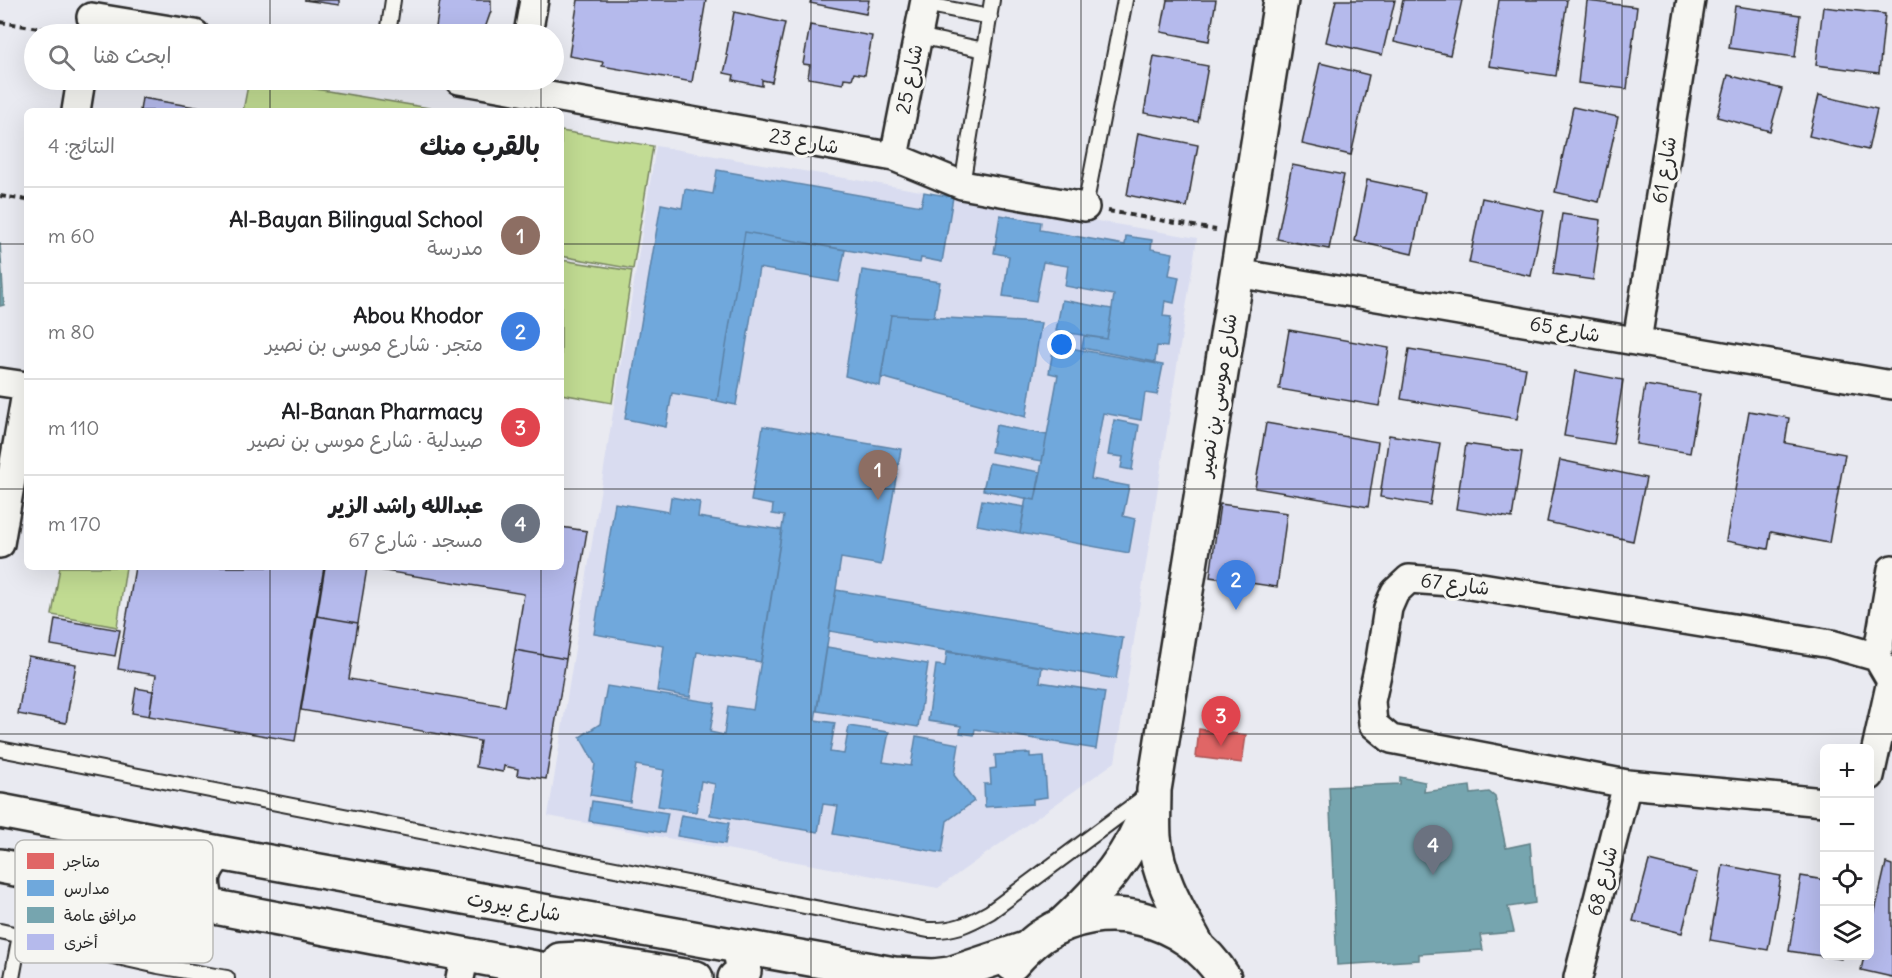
<!DOCTYPE html>
<html lang="ar">
<head>
<meta charset="utf-8">
<style>
  :root { --surface:#fff; --page:#f6f6f6; --text:#202124; --muted:#757577; --line:#e0e0e0; --accent:#111827 }
  body { margin:0; font-family:Delius,"Playpen Sans Arabic",sans-serif; background:var(--page); color:var(--text); direction:rtl }
  .controls { position:absolute; right:18px; bottom:18px; display:grid; overflow:hidden; border-radius:9px; box-shadow:0 6px 24px #0002 }
  .controls button { width:54px; height:54px; display:grid; place-items:center; padding:0; border:0; border-bottom:2px solid var(--line); background:var(--surface); color:var(--text); font:30px sans-serif }
  .you { position:absolute; left:1062px; top:345px; width:21px; height:21px; margin:-15px; border:4px solid #fff; border-radius:50%; background:#1a73e8; box-shadow:0 0 0 9px #1a73e833 }
  .badge { display:grid; place-items:center; width:39px; height:39px; border-radius:50%; background:var(--accent); color:#fff; font-size:20px; font-weight:700 }
  .pin { position:absolute; translate:-50% -50px; filter:drop-shadow(0 2px 3px #0008) }
  .pin::after { content:''; position:absolute; top:32px; width:21px; height:18px; background:inherit; clip-path:polygon(0 0,100% 0,50% 100%) }
  .list { margin:0; padding:0; list-style:none }
  h2 { display:flex; justify-content:space-between; align-items:center; height:78px; margin:0; padding:0 24px; font-size:26px }
  h2 small { font-size:20px; font-weight:400; color:var(--muted) }
  .list li { display:grid; grid-template-columns:39px 1fr auto; gap:18px; align-items:center; box-sizing:border-box; height:96px; padding:0 24px; border-top:2px solid var(--line) }
  .list b { display:block; font-size:22px; white-space:nowrap }
  .list p { margin:0; font-size:20px; white-space:nowrap; color:var(--muted) }
  .list em { font-size:20px; font-style:normal; color:var(--muted) }
  .icon { flex:none; width:33px; height:33px; fill:none; stroke:currentColor; stroke-width:2; stroke-linecap:round; stroke-linejoin:round }
  .map { position:relative; flex:none; width:1892px; height:978px; overflow:hidden; direction:ltr }
  .search { position:absolute; background:var(--surface); box-shadow:0 6px 24px #0002; left:24px; top:24px; width:540px; height:66px; display:flex; align-items:center; gap:15px; box-sizing:border-box; padding:0 21px; border-radius:33px; color:var(--muted); font-size:22px }
  .panel { position:absolute; background:var(--surface); box-shadow:0 6px 24px #0002; left:24px; top:108px; width:540px; height:462px; border-radius:9px; direction:rtl }
  .map>svg:first-child { display:block }
</style>
</head>
<body>
<div class="map">
<svg width="1892" height="978" viewBox="0 0 1892 978">
  <rect width="100%" height="100%" fill="#e9eaf1"/>
  <filter id="ink" filterUnits="userSpaceOnUse"><feTurbulence type="fractalNoise" baseFrequency=".0167" numOctaves="2"/><feDisplacementMap in="SourceGraphic" scale="12" xChannelSelector="R" yChannelSelector="G"/><feConvolveMatrix kernelMatrix="1 2 1 2 8 2 1 2 1" color-interpolation-filters="sRGB"/></filter>
  <g filter="url(#ink)">
    <path fill="#d9dcf0" d="M656,146L1197,238L1115,762L938,888L548,816Z"/>
    <path fill="#c1db92" stroke="#76835e" stroke-width="1.5" d="M249,80H262L447,111H243Z
      M561,131L653,146L633,269L561,256Z
      M561,260L632,271L612,403L561,394Z
      M60,567H126L117,627L52,615Z"/>
    <path fill="#e06666" stroke="#aa5454" stroke-width="1.5" d="M1199,729L1246,735L1242,763L1196,757Z"/>
    <path fill="#6fa8dc" stroke="#5b82a7" stroke-width="1.5" d="M717,170L921,206L924,192L953,197L942,262L921,258L920,263L745,232L717,401L672,393L666,427L625,419L661,204L682,208L685,189L713,194Z
      M1000,215L1041,222L1040,230L1125,245L1126,236L1152,240L1151,249L1173,253L1169,275L1179,277L1174,303L1165,301L1163,316L1171,317L1167,347L1157,346L1155,362L1082,348L1084,336L1107,339L1114,295L1065,286L1068,266L1043,262L1036,301L1003,296L1009,256L994,253Z
      M745,232L845,250L839,282L759,268L736,405L717,401Z
      M862,270L940,282L934,317L891,315L880,386L845,376Z
      M1062,300L1112,309L1107,339L1056,331Z
      M891,315L1041,323L1026,417L881,377Z
      M1054,345L1163,365L1157,395L1145,393L1141,420L1103,413L1091,479L1129,486L1123,516L1135,519L1129,553L1020,533L1026,498L1035,500L1058,375L1049,373Z
      M1114,420L1139,425L1132,470L1121,468L1123,457L1108,455Z
      M996,425L1047,435L1042,461L991,452Z
      M763,426L901,449L881,565L841,558L815,720L835,723L830,752L844,754L849,726L889,732L883,762L911,766L916,736L959,744L954,775L974,801L947,821L942,853L833,834L838,806L823,804L818,832L710,815L715,784L701,781L696,812L658,806L664,770L636,765L630,802L590,795L595,764L580,737L600,724L607,686L715,703L710,732L724,735L728,706L753,710L784,516L772,514L773,505L751,501Z
      M989,463L1041,472L1035,500L983,490Z
      M671,497L700,502L698,517L782,530L761,662L697,652L690,697L657,691L664,646L594,634L615,503L669,512Z
      M982,500L1025,507L1020,533L977,525Z
      M836,590L1123,638L1116,679L829,631Z
      M827,647L928,664L918,727L817,711Z
      M947,652L1042,667L1040,682L1105,692L1096,749L975,729L974,735L960,733L961,726L928,721L936,665L945,666Z
      M1030,753V757L1044,756L1047,797L1033,799V804L985,807L984,784H991L990,769L996,768L995,755Z
      M592,801L668,813L664,833L589,821Z
      M681,815L729,823L725,844L677,836Z"/>
    <path fill="#76a5af" stroke="#608087" stroke-width="1.5" d="M0,243L4,305L0,306Z
      M1400,777L1425,782L1424,792L1470,786L1471,794L1489,792L1495,797L1506,848L1530,843L1535,903L1508,907L1514,932L1480,935L1483,950L1419,954V960L1337,965L1329,787L1400,784Z"/>
    <path fill="#b5baec" stroke="#2b2b2b" stroke-width="1.5" d="M304,0H339V5Z
      M440,0H491V11L483,34H435Z
      M578,0H706L692,82L602,66L603,62L569,56Z
      M811,0H869L866,14L810,3Z
      M1167,0H1216L1209,41L1161,32Z
      M1336,0H1395L1382,55L1326,42Z
      M1403,0H1462L1450,55L1394,42Z
      M1499,0H1567L1556,76L1489,66Z
      M1587,1L1637,7L1627,89L1578,83Z
      M1735,6L1800,15L1795,57L1729,48Z
      M1823,7L1885,14L1879,73L1816,65Z
      M734,12L785,23L772,82L762,80V86L733,80L734,75L724,73L728,56L726,55Z
      M810,25L872,36L865,75L854,73L852,79L844,78L843,84L808,78L810,65L803,64Z
      M1154,56L1208,66L1198,122L1144,113Z
      M1320,63L1369,75L1351,155L1302,144Z
      M1728,75L1782,89L1770,131L1717,117Z
      M1819,95L1877,109L1868,150L1809,136Z
      M142,98L219,111H140Z
      M1573,107L1618,117L1599,202L1555,192Z
      M1138,133L1198,145L1187,207L1127,195Z
      M1292,165L1344,175L1329,249L1277,239Z
      M1367,180L1425,192L1412,254L1355,241Z
      M1482,198L1544,211L1531,276L1469,263Z
      M1562,214L1601,220L1593,280L1553,274Z
      M1289,330L1389,348L1379,406L1279,389Z
      M1409,349L1526,368L1517,419L1401,399Z
      M1575,371L1623,380L1613,444L1564,436Z
      M1645,385L1700,394L1690,453L1636,444Z
      M1749,411L1789,418L1785,443L1845,454L1829,543L1771,532L1768,549L1726,541Z
      M1266,423L1378,442L1368,507L1255,488Z
      M1389,435L1440,443L1430,505L1380,497Z
      M1466,444L1522,452L1512,518L1456,509Z
      M1560,460L1646,478L1633,541L1547,522Z
      M1220,504L1287,513L1277,587L1210,577Z
      M561,527L587,531L566,659L515,650L524,594L367,568L358,623L317,616L325,567H561Z
      M135,567H324L295,741L149,716L156,675L118,669Z
      M317,616L358,623L349,679L505,706L515,650L566,659L546,779L517,775L518,769L504,766L503,772L476,767L480,741L301,710Z
      M55,619L120,630L115,656L51,645Z
      M28,656L76,664L66,723L18,714Z
      M136,688L153,691L149,716L132,713Z
      M1649,861L1697,873L1682,933L1633,921Z
      M1886,863L1892,865V977L1861,970L1864,956H1870V933Z
      M1723,865L1781,876L1768,950L1710,940Z
      M1801,876L1824,880V956H1842L1841,959L1789,951Z"/>
    <g fill="none" stroke-linecap="round" stroke-linejoin="round">
      <defs>
        <path id="service" d="M924,4L990,17
          M388,34L393,0
          M918,36L984,50
          M962,185L992,0
          M1085,207L1125,0
          M0,749L928,930C954,931 967,925 990,912L1143,798
          M0,931L158,966L227,978
          M12,978L20,935"/>
        <path id="minor" d="M91,17L195,34
          M528,34L534,0
          M459,80L894,157L962,185L1085,207
          M76,111L81,80
          M894,157L925,0
          M1237,273L1892,385
          M1637,341L1691,0
          M0,382L27,386
          M0,544L27,387
          M1877,657L1892,569
          M1824,802L1627,784L1391,739L1373,724L1371,701L1380,660L1388,608L1395,592L1409,579L1451,582L1831,644L1877,657L1891,681L1870,776
          M460,978L465,955
          M1578,978L1627,784"/>
        <path id="tertiary" d="M1062,925C1103,887 1130,857 1150,803
          M1197,945C1179,912 1157,876 1154,837C1153,822 1154,806 1154,790L1281,0"/>
        <path id="secondary" d="M0,811L219,853L894,974L933,976L950,974L1025,949
          M0,866L588,978
          M208,906C201,882 200,871 219,853
          M560,960L580,959L696,978
          M1012,964C1021,954 1030,944 1042,936C1102,895 1187,917 1224,978
          M735,978L744,971L739,947"/>
      </defs>
      <use href="#service" stroke="#2b2b2b" stroke-width="18"/>
      <use href="#minor" stroke="#2b2b2b" stroke-width="32"/>
      <use href="#tertiary" stroke="#2b2b2b" stroke-width="38"/>
      <use href="#secondary" stroke="#2b2b2b" stroke-width="38"/>
      <path stroke="#2b2b2b" stroke-width="4" stroke-dasharray="6 4.5" stroke-linecap="butt" d="M0,22L70,33
        M0,196L27,200
        M1108,211L1216,230"/>
      <use href="#service" stroke="#f6f6f2" stroke-width="14"/>
      <use href="#minor" stroke="#f6f6f2" stroke-width="27"/>
      <use href="#tertiary" stroke="#f6f6f2" stroke-width="33"/>
      <use href="#secondary" stroke="#f6f6f2" stroke-width="33"/>
    </g>
  </g>
  <path fill="none" stroke="#2b2b2b" stroke-width="1.5" stroke-opacity="0.55" d="M270,0V34M541,0V34M811,0V978M1081,0V978M1351,0V978M1622,0V978M270,80V111M541,80V111M0,244H27M561,244H1892M0,489H27M561,489H1892M270,567V978M541,567V978M0,734H1892"/>
  <g text-anchor="middle" stroke-width="6" stroke-linejoin="round" paint-order="stroke">
    <g font-size="20" fill="#2b2b2b" stroke="#f6f6f2">
      <text transform="translate(909 79) rotate(-79)" y="7">شارع 25</text>
      <text transform="translate(804 141) rotate(10)" y="7">شارع 23</text>
      <text transform="translate(1664 170) rotate(-81)" y="7">شارع 61</text>
      <text transform="translate(1565 329) rotate(10)" y="7">شارع 65</text>
      <text transform="translate(1217 395) rotate(-81)" y="7">شارع موسى بن نصير</text>
      <text transform="translate(1455 584) rotate(7)" y="7">شارع 67</text>
      <text transform="translate(1602 881) rotate(-76)" y="7">شارع 68</text>
      <text transform="translate(514 906) rotate(10)" y="7">شارع بيروت</text>
    </g>
  </g>
  <rect x="15" y="840" width="198" height="123" rx="9" fill="#f6f6f2" stroke="#b9b9b6" stroke-width="1.5"/>
  <rect x="27" y="853" width="27" height="16" fill="#e06666"/>
  <rect x="27" y="880" width="27" height="16" fill="#6fa8dc"/>
  <rect x="27" y="907" width="27" height="16" fill="#76a5af"/>
  <rect x="27" y="934" width="27" height="16" fill="#b5baec"/>
  <g font-size="16" fill="#2b2b2b">
    <text x="64" y="867">متاجر</text>
    <text x="64" y="894">مدارس</text>
    <text x="64" y="921">مرافق عامة</text>
    <text x="64" y="948">أخرى</text>
  </g>
</svg>
<div class="controls">
<button>+</button>
<button>−</button>
<button><svg class="icon" aria-label="locate" viewBox="0 0 24 24"><circle cx="12" cy="12" r="6"/><path d="M12 2v4M12 18v4M2 12h4M18 12h4"/></svg></button>
<button><svg class="icon" aria-label="layers" viewBox="0 0 24 24"><path d="M12 4l9 5-9 5-9-5zM3 14l9 5 9-5"/></svg></button>
</div>
<div class="you"></div>
<div class="pin badge" style="left:878px;top:500px;background:#8d6e63">1</div>
<div class="pin badge" style="left:1236px;top:610px;background:#3f7fe0">2</div>
<div class="pin badge" style="left:1221px;top:746px;background:#e0444e">3</div>
<div class="pin badge" style="left:1433px;top:875px;background:#6b7280">4</div>
<div class="search"><svg class="icon" aria-label="search" viewBox="0 0 24 24"><circle cx="10" cy="10" r="6"/><path d="M15 15l6 6"/></svg>ابحث هنا</div>
<section class="panel">
<h2>بالقرب منك<small>النتائج: 4</small></h2>
<ul class="list">
<li><span class="badge" style="background:#8d6e63">1</span><div><b>Al-Bayan Bilingual School</b><p>مدرسة</p></div><em>60 m</em></li>
<li><span class="badge" style="background:#3f7fe0">2</span><div><b>Abou Khodor</b><p>متجر · شارع موسى بن نصير</p></div><em>80 m</em></li>
<li><span class="badge" style="background:#e0444e">3</span><div><b>Al-Banan Pharmacy</b><p>صيدلية · شارع موسى بن نصير</p></div><em>110 m</em></li>
<li><span class="badge" style="background:#6b7280">4</span><div><b>عبدالله راشد الزير</b><p>مسجد · شارع 67</p></div><em>170 m</em></li>
</ul>
</section>
</div>
</body>
</html>
